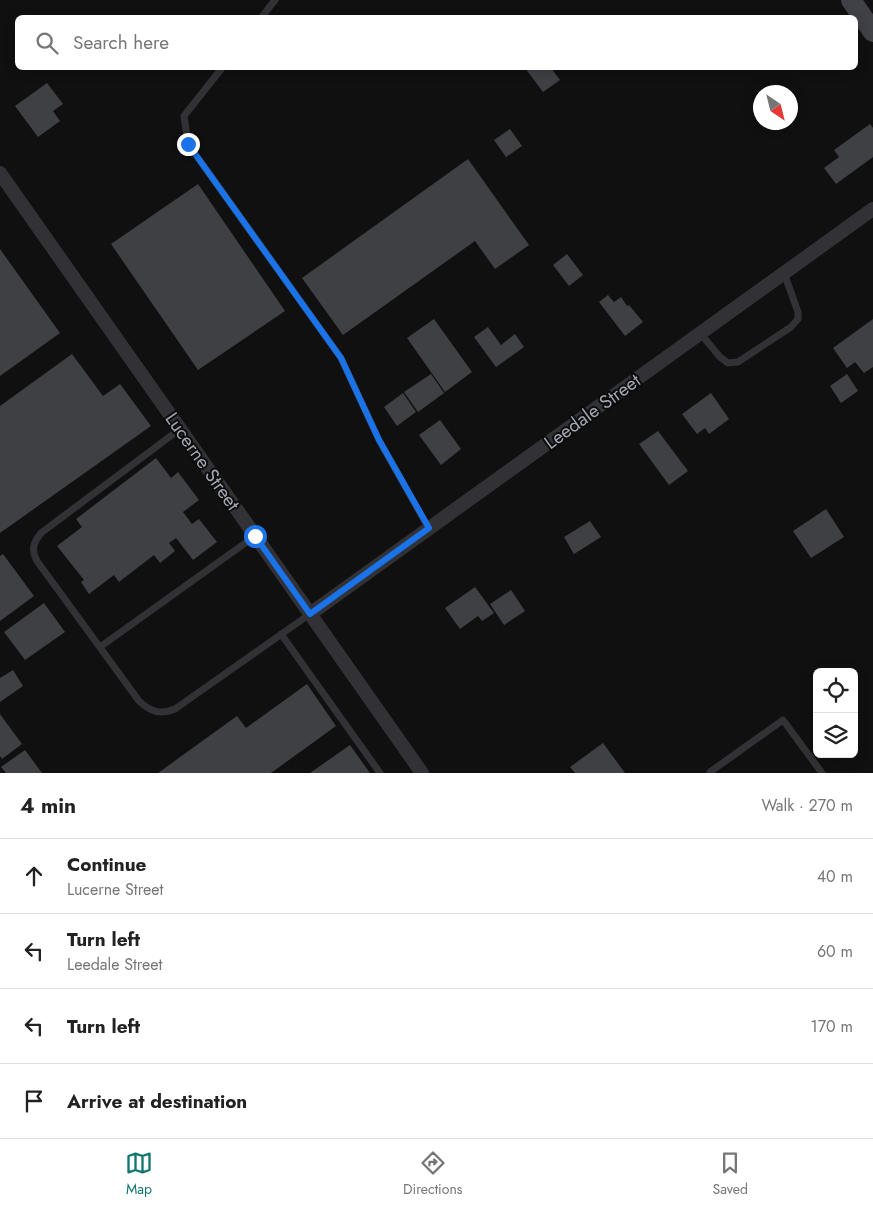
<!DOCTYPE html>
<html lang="en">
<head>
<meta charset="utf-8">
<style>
  :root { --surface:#fff; --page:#f6f6f6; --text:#222; --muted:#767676; --line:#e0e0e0; --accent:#0f766e }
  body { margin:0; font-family:Jost,sans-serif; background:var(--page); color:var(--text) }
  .controls { position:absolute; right:15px; bottom:15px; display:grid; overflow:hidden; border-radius:8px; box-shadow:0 2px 12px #0003 }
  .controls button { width:45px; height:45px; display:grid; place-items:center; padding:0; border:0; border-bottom:1px solid var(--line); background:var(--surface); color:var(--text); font:25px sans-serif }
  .compass { position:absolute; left:753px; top:85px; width:45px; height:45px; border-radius:50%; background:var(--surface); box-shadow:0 2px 12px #0003; rotate:145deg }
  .stop { position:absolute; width:15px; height:15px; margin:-11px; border:4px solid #1a73e8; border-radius:50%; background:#fff }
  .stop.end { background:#1a73e8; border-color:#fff; box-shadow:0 1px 5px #0008 }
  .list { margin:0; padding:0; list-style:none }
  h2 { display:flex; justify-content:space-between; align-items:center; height:65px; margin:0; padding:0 20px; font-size:21px }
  h2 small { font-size:16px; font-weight:400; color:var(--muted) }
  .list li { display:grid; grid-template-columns:32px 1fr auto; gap:15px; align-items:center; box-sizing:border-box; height:75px; padding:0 20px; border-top:1px solid var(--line) }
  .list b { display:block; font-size:19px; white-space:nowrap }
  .list p { margin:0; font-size:16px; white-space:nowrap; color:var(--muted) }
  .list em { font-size:16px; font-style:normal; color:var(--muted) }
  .icon { flex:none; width:28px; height:28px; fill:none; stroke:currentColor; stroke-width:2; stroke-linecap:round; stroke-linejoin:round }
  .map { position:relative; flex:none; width:873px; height:773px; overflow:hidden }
  .search { position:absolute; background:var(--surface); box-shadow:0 2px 12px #0003; left:15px; right:15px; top:15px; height:55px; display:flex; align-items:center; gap:12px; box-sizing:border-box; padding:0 18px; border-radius:8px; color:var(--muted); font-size:19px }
  .sheet { height:365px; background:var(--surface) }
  nav { display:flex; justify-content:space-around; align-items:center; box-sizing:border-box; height:70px; border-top:1px solid var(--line); background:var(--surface); font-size:14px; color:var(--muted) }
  nav a { display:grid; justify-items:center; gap:2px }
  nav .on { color:var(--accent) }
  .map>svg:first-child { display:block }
</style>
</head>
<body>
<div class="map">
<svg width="873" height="773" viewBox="0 0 873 773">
  <rect width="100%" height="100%" fill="#101011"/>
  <path fill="#3f4044" d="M525,68H551L560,80L543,92Z
    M47,83L63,104L53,111L60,121L38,137L15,106Z
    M870,124L873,128V157L836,184L824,168L839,157L834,150Z
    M510,129L522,146L506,157L494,140Z
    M468,159L529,245L495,269L475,241L343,335L302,278Z
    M198,184L285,311L198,370L111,244Z
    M0,249L60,333L0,376Z
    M567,254L583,275L569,286L553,265Z
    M608,295L614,302L621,297L627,306L629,305L643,322L625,336L599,302Z
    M434,319L472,372L445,392L407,338Z
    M873,319V367L864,373L855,362L847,368L833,348Z
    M488,327L501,345L515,334L524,347L496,367L474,337Z
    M72,354L103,396L120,384L151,426L0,533V406Z
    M431,374L444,393L418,412L404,392Z
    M847,374L858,391L841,403L830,386Z
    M403,393L416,412L397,426L384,407Z
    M711,393L729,419L709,434L705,428L697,434L682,414Z
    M440,420L461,449L441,465L419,435Z
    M658,431L688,471L669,485L639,444Z
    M156,458L171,478L178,472L199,500L183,512L192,524L199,519L217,542L193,560L176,538L169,543L175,551L160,563L154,555L119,582L114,575L89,594L81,582L84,580L57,546L82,527L76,519Z
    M826,509L844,537L811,558L793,531Z
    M590,521L601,537L574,554L564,537Z
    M3,554L34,596L0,621V556Z
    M475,587L494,613L482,621L478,616L460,629L445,608Z
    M511,590L525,611L504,625L490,604Z
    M44,603L65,632L25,660L4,632Z
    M13,670L23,686L0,702V678Z
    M307,684L336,726L271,773H158L237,716L246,728Z
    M0,714L22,744L2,759L0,756Z
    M603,743L625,773H575L570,767Z
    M350,745L370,773H310Z
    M25,750L42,773H6L1,767Z"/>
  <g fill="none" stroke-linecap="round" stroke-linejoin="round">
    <path stroke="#323236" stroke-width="7" d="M261,18L275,0
      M222,68L184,116L188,144L341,358L379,440L429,529
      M700,333L720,357L728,363L738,362L791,327L798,319V312L784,273
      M180,429L41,533C33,543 31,550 37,561L139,701C151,712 160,715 175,709L310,614
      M281,634L380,773
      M100,647L255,536
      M710,772L783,720L822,773"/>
    <path stroke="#323236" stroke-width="14" d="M0,173L422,773
      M310,614L873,209"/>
    <path stroke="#404146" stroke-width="20" d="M851,0L873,32"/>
  </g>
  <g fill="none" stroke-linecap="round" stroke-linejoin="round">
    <path stroke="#1a73e8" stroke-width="6" d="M188,144L341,358L379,440L429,528L310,614L255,536"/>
  </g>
  <g text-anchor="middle" stroke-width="4" stroke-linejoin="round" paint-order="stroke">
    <g font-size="19" fill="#a3a7b1" stroke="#0b0b0c">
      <text transform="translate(592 411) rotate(-36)" y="7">Leedale Street</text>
      <text transform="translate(203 461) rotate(55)" y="7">Lucerne Street</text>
    </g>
  </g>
</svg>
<div class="controls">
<button><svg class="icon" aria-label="locate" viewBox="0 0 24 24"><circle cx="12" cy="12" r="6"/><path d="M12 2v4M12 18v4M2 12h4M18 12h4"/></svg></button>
<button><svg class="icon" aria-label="layers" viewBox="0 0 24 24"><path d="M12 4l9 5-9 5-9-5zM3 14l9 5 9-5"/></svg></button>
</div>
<svg class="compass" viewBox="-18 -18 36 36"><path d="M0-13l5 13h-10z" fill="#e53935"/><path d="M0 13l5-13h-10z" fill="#767676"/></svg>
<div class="stop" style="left:255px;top:536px"></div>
<div class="stop end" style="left:188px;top:144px"></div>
<div class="search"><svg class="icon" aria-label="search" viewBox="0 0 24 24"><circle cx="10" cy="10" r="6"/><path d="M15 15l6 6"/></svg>Search here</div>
</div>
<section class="sheet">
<h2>4 min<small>Walk · 270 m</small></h2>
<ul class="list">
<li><svg class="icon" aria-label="ahead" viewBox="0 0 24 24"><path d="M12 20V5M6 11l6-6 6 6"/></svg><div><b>Continue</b><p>Lucerne Street</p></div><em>40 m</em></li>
<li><svg class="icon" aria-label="left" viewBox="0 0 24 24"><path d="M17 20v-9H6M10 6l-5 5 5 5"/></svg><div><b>Turn left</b><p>Leedale Street</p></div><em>60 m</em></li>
<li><svg class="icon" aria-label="left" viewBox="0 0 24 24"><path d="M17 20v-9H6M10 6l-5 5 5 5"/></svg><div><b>Turn left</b></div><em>170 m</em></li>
<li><svg class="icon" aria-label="arrive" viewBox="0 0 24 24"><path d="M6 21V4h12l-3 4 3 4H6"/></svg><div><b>Arrive at destination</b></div></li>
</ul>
</section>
<nav>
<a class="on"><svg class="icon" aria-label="map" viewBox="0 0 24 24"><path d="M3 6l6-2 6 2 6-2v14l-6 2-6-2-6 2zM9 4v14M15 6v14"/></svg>Map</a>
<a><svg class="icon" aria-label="directions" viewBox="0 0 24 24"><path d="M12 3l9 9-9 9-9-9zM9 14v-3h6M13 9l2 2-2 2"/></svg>Directions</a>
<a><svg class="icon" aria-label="saved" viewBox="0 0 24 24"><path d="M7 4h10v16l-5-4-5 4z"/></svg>Saved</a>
</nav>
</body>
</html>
